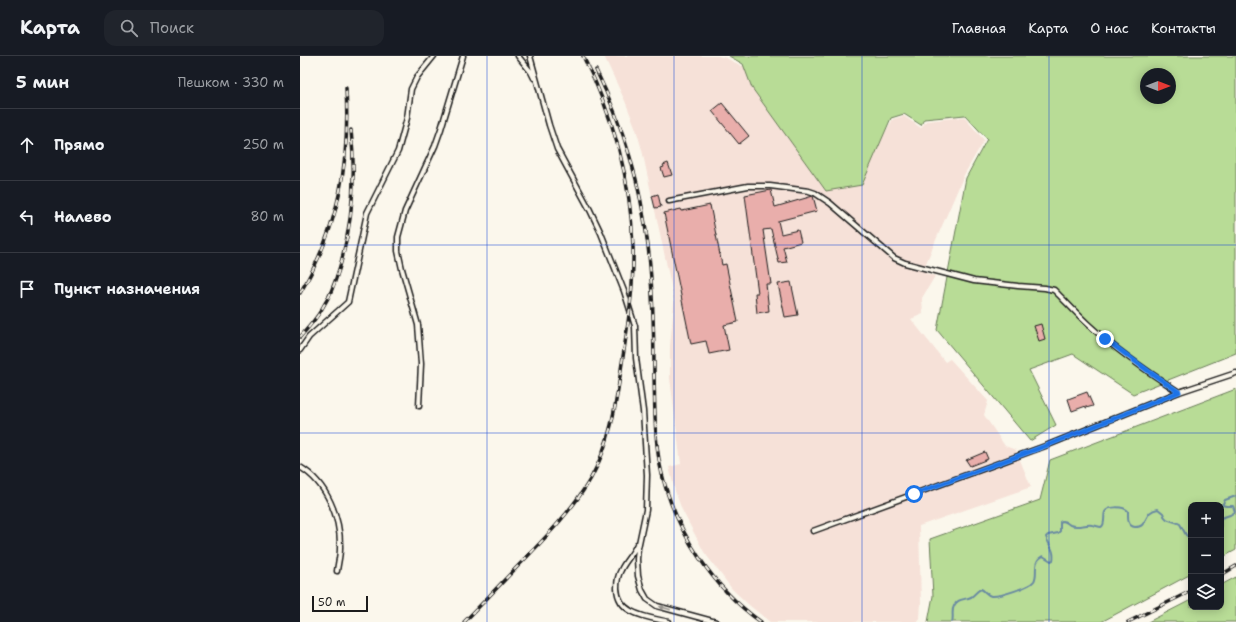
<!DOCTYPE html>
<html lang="ru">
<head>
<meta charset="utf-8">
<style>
  :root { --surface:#171b24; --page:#20242c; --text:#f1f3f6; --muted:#9ea1a6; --line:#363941 }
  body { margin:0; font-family:"Shantell Sans",sans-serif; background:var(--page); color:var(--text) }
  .controls { position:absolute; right:12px; bottom:12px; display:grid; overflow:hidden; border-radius:8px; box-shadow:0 2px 10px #0003 }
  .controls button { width:36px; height:36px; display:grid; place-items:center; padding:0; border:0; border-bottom:1px solid var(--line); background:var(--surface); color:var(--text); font:20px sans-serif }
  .compass { position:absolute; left:840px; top:12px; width:36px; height:36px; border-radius:50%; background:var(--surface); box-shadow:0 2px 10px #0003; rotate:90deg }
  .scale { position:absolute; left:12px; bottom:10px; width:56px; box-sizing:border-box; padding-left:4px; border:2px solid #1c1c1c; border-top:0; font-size:11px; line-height:14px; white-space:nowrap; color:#1c1c1c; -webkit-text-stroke:3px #fbf7ec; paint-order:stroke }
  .stop { position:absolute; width:12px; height:12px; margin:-9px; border:3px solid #1a73e8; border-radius:50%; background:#fff }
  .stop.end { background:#1a73e8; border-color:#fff; box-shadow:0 1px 4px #0008 }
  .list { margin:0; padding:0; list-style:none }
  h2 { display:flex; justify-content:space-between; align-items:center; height:52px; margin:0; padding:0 16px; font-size:17px }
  h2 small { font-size:13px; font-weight:400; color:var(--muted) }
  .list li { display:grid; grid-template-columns:26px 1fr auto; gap:12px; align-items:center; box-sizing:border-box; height:72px; padding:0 16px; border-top:1px solid var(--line) }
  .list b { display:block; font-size:15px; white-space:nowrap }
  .list em { font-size:13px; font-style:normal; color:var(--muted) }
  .icon { flex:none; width:22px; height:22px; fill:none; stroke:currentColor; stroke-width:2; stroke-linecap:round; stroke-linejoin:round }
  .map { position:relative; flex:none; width:936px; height:566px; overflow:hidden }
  header { display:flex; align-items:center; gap:24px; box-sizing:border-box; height:56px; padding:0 20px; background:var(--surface); border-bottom:1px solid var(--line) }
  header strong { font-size:19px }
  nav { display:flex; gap:22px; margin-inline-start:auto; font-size:14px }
  .search { width:280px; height:36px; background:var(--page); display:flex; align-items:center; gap:10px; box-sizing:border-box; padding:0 14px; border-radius:12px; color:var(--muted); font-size:15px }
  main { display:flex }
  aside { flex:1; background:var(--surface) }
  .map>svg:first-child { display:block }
</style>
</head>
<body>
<header>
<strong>Карта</strong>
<div class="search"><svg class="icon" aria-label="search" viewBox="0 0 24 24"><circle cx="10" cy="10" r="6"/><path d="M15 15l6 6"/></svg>Поиск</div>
<nav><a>Главная</a><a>Карта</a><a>О нас</a><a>Контакты</a></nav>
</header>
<main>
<aside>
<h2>5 мин<small>Пешком · 330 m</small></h2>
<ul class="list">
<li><svg class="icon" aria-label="ahead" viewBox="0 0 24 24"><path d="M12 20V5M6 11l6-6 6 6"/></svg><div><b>Прямо</b></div><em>250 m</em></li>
<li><svg class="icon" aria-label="left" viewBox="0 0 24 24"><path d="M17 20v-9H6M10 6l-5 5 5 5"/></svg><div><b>Налево</b></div><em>80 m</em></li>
<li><svg class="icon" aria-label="arrive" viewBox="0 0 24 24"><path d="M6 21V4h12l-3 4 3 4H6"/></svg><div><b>Пункт назначения</b></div></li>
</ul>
</aside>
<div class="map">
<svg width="936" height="566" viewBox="0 0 936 566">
  <rect width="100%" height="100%" fill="#fbf7ec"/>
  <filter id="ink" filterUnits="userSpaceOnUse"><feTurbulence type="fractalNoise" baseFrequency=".025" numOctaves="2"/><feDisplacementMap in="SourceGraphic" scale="8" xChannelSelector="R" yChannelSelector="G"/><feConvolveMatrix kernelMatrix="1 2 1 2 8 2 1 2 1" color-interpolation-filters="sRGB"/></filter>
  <g filter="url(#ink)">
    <path fill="#f6e1d8" d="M304,0H418L426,2L442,10L489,1L584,78L593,63L604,60L621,72L626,65L664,61L684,84L664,119L626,207L625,217L635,220L622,242L623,258L611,263L645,306L650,303L688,345L684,359L705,390L716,394L731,431L619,470L621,547L620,562L618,566H470L449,549L432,533L404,496L382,454L375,435L369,411L381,408L370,322V291L374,246L371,229L342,94L336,73L325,45Z"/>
    <path fill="#b8dc96" stroke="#6a7c59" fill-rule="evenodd" d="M429,0H936V297L833,338L773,298L729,314L756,369L730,385L637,274L666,122L687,83L665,59L624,63L621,69L604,58L591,62L562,129L526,135L452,32L443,8ZM846,18H870V42H846Z
      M936,333V494L921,502V449H891V518L801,566H628L633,540L630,483L740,444L750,404Z
      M936,521V566H848L891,544V551H921V529Z"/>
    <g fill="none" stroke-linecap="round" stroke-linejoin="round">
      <path stroke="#698aa2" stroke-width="2" d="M921,462L930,459L935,456L933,450H926L922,449L925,444L936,440
        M652,566C654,561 651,555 654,550C657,542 665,544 671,541C675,539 676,535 681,533C685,535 687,539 691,540C699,541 730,531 734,525C739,517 731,506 743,500L751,505L753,504C755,495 749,489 746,481L748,479L758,477L760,475V466L762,465C766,465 766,467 770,469C777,472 785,468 792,469C794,469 799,471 801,471C806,469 803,460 805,456C808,450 823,450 828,455C828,462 827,470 835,471C838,471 840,471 842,469C848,463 846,455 858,453L863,457C865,466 873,464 880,468L886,479L891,483"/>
    </g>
    <path fill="#e9aeab" stroke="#1c1c1c" d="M422,47L449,80L439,88L412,55Z
      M368,107L372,119L364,121L361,112L364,111L363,109Z
      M471,134L475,151L513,140L517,155L478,165L481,178L498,174L501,186L483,191L487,206L479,207L471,173L463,174L471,228H466L469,255L457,257L455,237H458L445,139Z
      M358,138L361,151L355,152L352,140Z
      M410,149L422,209L426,208L438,266L424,269L429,294L409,298L406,285L391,288L364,157L381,153L382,155Z
      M491,226L498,259L485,261L478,228Z
      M741,268L745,283L739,285L734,270Z
      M787,336L793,350L786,352V350L772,355L768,343Z
      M685,396L688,403L670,410L666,404Z"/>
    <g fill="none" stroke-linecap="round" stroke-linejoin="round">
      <defs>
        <path id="service" d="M218,0L231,16L234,22
          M230,0L249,69L257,93L290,154L301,177L324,235L335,270L336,302L343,355L347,419L346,454L338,492L337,503L338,520L342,534L347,543L357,550L416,566
          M369,145L448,130H470L509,135L515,137L530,147L594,202L605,207L674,225L718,230L745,232L754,234L758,238C768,248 778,259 789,269C816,294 848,316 879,336
          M0,294L9,281L48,246L67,157L98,95L107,62L111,33L117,21L134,0
          M119,350L121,308L118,269L102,213L98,195V181L105,155L135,90L141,73L163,0
          M0,411C27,427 41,462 40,493C40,500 38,507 37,515
          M513,475L748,389L879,336L936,317
          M337,488C333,498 325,505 321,514C318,519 317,526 317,532C318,559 348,561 369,566"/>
      </defs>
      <use href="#service" stroke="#1c1c1c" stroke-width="7"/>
      <use href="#service" stroke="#fbf7ec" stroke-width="4"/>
      <defs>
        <path id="rail" d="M296,14C323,69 341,129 348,190C353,233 354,276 354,319C355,352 354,386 362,418C376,476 413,532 461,566
          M0,237C39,172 50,107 46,32
          M0,281C9,271 18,261 24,249C32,237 36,223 40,210C53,165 56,120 51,74
          M921,519L936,510
          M164,566C184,546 203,525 223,505C248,479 273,453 291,422C311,386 316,347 322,307C328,269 334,230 333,191C331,125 313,59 283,0
          M828,566L891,535"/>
      </defs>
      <use href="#rail" stroke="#1c1c1c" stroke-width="3.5"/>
      <use href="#rail" stroke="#fbf7ec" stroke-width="2" stroke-dasharray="6" stroke-linecap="butt"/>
    </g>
    <defs><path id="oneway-solid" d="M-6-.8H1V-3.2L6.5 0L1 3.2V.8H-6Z"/></defs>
    <use fill="#97948e" href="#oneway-solid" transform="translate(365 552) rotate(-164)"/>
  </g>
  <g fill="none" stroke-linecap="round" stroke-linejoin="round" filter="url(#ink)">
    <path stroke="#1a73e8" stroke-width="5" d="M614,438L748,389L879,336L851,317L805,283"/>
  </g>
  <path fill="none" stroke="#1d4ed8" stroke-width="1" stroke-opacity="0.55" d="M187,0V566M374,0V566M562,0V566M749,0V566M0,189H936M0,377H936"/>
</svg>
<div class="controls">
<button>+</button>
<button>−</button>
<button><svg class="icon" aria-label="layers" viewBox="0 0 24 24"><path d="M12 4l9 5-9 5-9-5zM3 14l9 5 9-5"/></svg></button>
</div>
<svg class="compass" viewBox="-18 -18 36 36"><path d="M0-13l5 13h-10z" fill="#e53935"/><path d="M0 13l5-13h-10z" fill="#9ea1a6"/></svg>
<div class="scale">50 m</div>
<div class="stop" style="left:614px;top:438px"></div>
<div class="stop end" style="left:805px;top:283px"></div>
</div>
</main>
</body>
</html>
